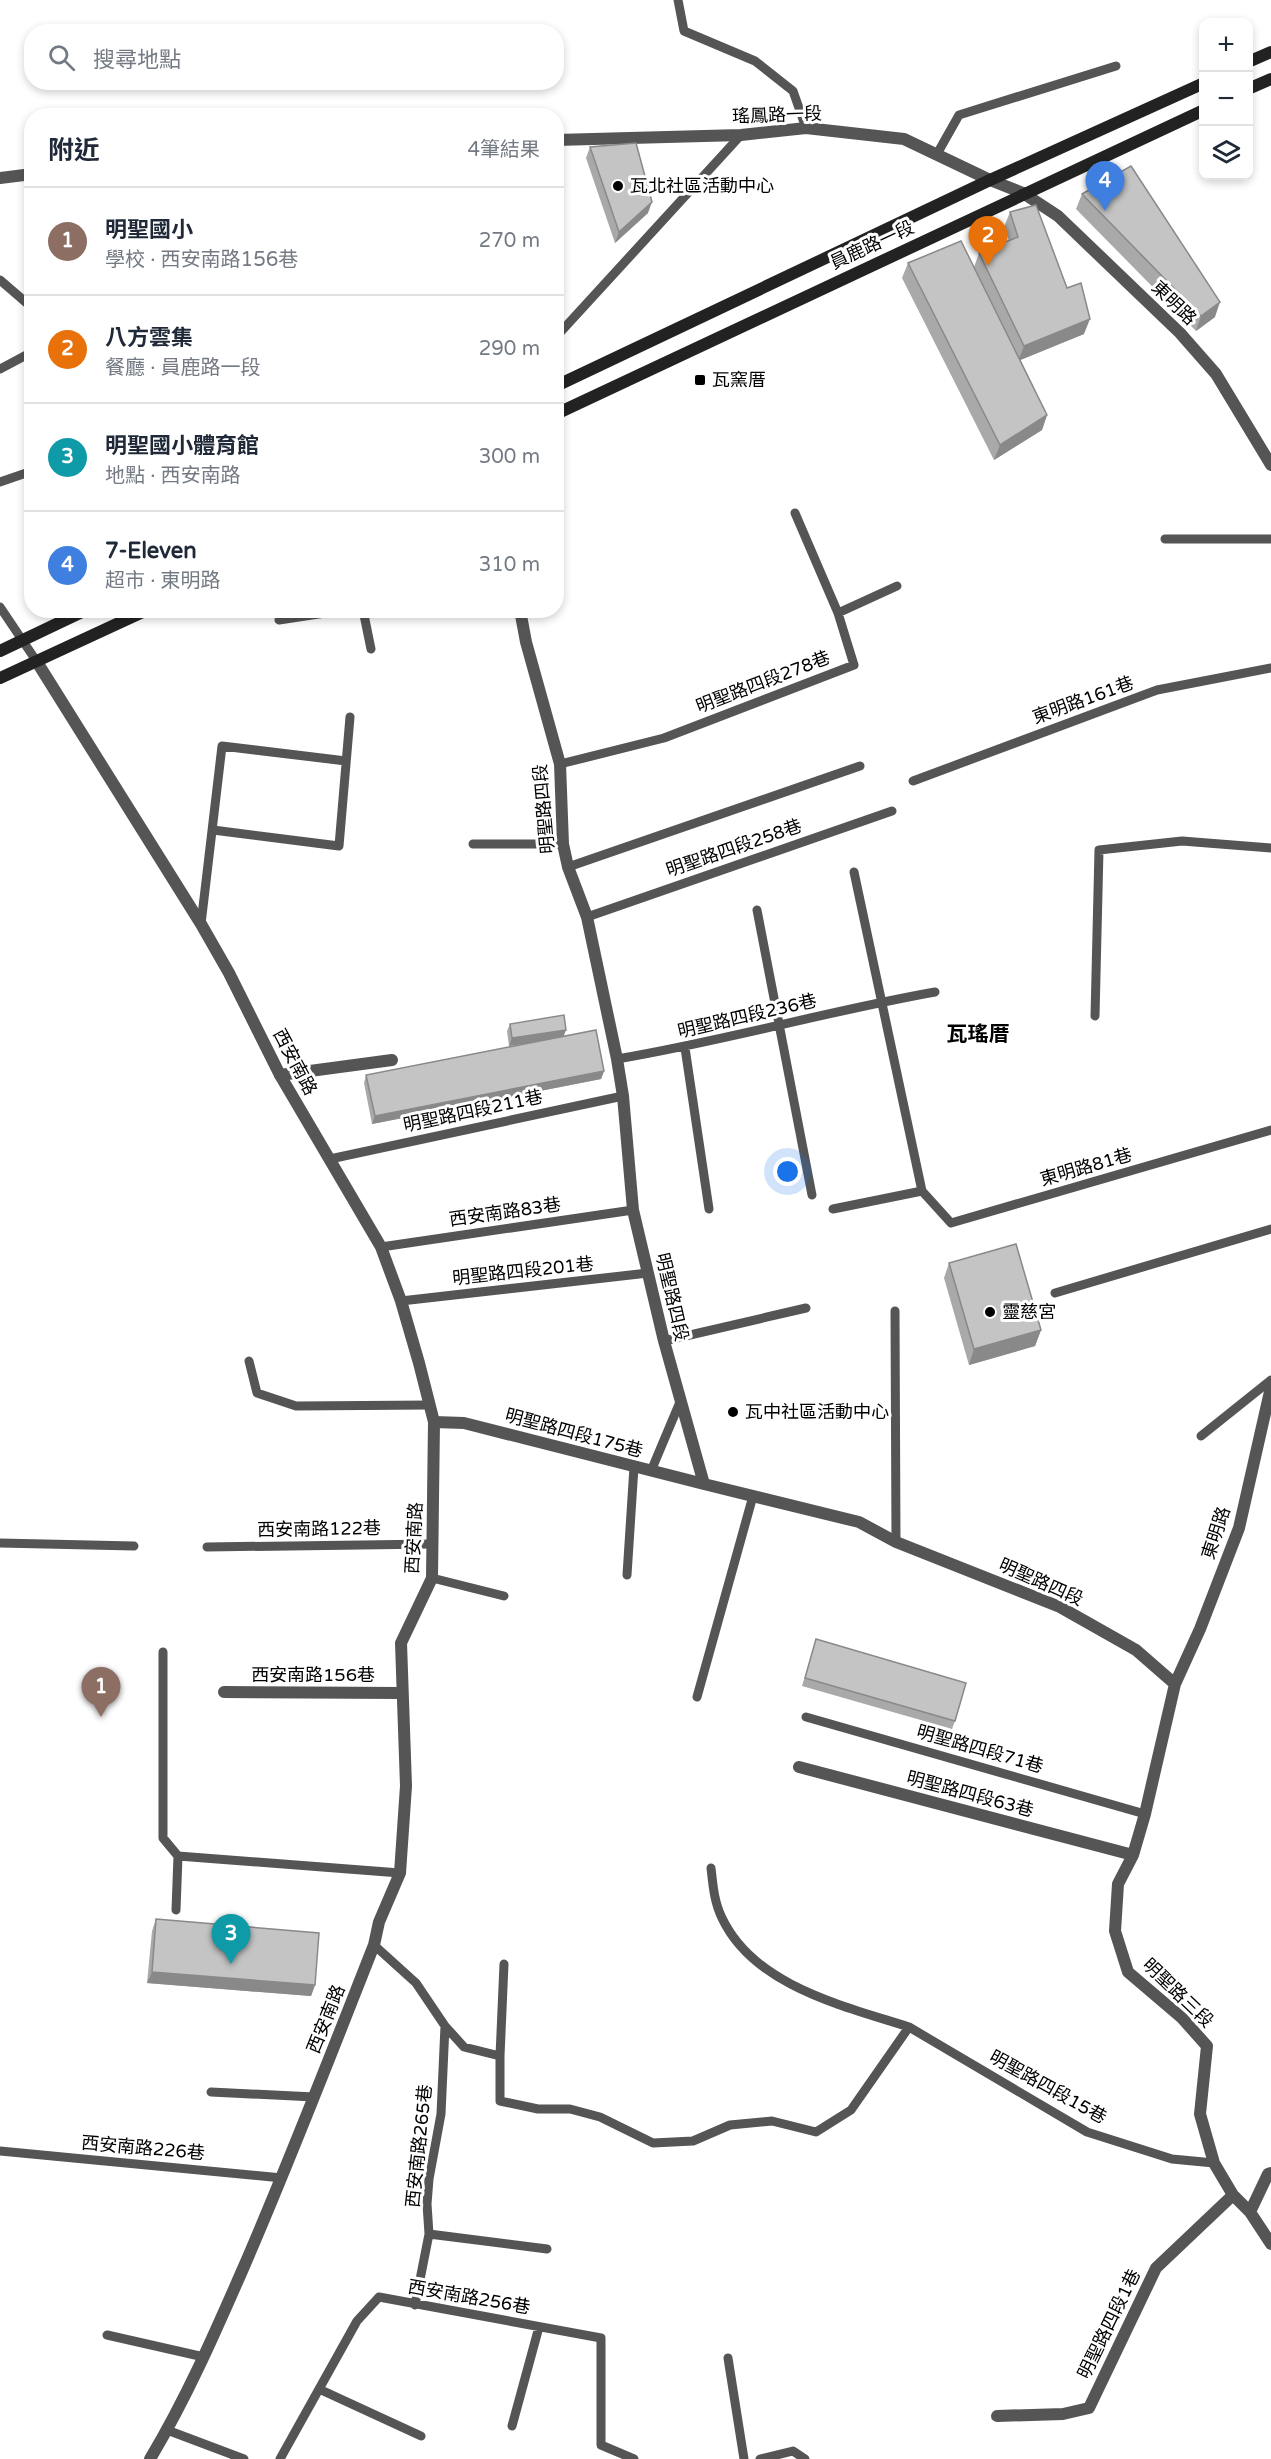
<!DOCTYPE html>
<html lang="zh-TW">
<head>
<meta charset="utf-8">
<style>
  :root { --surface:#fff; --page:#f6f6f7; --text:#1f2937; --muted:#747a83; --line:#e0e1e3; --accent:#ea580c }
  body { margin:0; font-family:"Varela Round","Noto Sans TC",sans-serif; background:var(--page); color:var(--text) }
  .controls { position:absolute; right:18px; top:18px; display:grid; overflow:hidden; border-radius:12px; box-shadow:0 3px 9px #0003 }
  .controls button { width:54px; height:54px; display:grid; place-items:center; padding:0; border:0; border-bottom:2px solid var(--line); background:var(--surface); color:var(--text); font:30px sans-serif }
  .you { position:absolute; left:788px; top:1172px; width:21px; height:21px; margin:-15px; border:4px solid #fff; border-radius:50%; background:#1a73e8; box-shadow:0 0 0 9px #1a73e833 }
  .badge { display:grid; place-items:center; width:39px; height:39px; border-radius:50%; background:var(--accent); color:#fff; font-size:20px; font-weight:700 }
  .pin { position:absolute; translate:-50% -50px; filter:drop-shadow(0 2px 3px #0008) }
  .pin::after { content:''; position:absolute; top:32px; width:21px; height:18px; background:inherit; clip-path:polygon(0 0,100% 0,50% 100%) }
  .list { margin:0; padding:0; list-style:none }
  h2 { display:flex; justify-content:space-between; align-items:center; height:78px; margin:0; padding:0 24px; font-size:26px }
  h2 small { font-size:20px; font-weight:400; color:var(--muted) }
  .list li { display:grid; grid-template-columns:39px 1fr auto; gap:18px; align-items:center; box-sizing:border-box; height:108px; padding:0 24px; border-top:2px solid var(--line) }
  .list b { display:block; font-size:22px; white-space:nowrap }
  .list p { margin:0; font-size:20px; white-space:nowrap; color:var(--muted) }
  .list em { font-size:20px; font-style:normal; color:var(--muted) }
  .icon { flex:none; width:33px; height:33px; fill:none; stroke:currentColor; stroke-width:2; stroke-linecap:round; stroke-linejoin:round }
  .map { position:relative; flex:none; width:1271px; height:2459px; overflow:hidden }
  .search { position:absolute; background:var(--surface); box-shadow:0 3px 9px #0003; left:24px; top:24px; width:540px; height:66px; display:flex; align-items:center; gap:15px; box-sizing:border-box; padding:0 21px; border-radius:24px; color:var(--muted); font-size:22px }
  .panel { position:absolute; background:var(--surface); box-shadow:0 3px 9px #0003; left:24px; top:108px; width:540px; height:510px; border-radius:24px }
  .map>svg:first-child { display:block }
</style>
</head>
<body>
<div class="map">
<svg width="1271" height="2459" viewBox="0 0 1271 2459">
  <rect width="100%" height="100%" fill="#fff"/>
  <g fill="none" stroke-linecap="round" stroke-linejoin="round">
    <path stroke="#555" stroke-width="9" d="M678,0L684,31L755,61L793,91L806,128
      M937,154L959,115L1116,66
      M0,280L29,305L32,311
      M556,337L741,135
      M0,369L32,352
      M0,482L32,471
      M1165,539H1271
      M0,607L37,662
      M363,610L371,649
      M838,613L897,586
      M279,620L345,610
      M560,764L664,738L854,665L838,613L795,513
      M913,781L1157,690L1271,668
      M213,830L339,846L350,717
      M473,844H563
      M568,867L860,766
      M854,872L922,1191
      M757,910L812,1195
      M587,917L892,811
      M201,924L222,746L346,761
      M1095,1016L1099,850L1182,841L1271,848
      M685,1048L709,1209
      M617,1059C724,1041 828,1011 935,992
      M330,1159L623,1096
      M922,1191L951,1223L1271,1130
      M833,1209L922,1191
      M381,1247L633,1210
      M1055,1293L1271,1229
      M401,1301L648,1273
      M895,1311L896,1542
      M664,1341L806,1308
      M249,1361L257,1393L296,1406L430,1405
      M1201,1436L1271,1380
      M651,1471L680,1402
      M0,1543L134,1546
      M207,1547L433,1544
      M627,1575L634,1467
      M432,1578L504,1596
      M163,1652V1838L178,1856
      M697,1697L753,1496
      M806,1717L1145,1814
      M711,1868C713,1885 714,1902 722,1918C754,1986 844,2006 909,2027
      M176,1910L178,1856L400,1873
      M374,1945L416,1983L445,2026L464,2047L500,2056V2101L538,2109H570L600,2117L653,2143L693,2141L730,2125L772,2121L816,2132L851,2110L909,2027L1087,2132L1172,2159L1214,2163
      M500,2056L504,1964
      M211,2092L314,2097
      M0,2151L282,2178
      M429,2234L547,2249
      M415,2305L429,2234L427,2204L429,2179L441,2114L445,2026
      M107,2335L204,2357
      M728,2358L744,2459
      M319,2389L421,2436
      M512,2426L539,2327
      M167,2430L244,2459
      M280,2459L357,2321L379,2297L601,2338V2445L634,2459
      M760,2459L793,2451L805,2459"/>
    <path stroke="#555" stroke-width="12" d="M1023,193L1058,216L1180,333L1216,374L1271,465
      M520,610L526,642L560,764L563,844L568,867L587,917L617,1059L623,1096L633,1210L664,1341L704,1484L859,1522L896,1542L1060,1607L1136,1650L1175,1684
      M280,1075L392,1060
      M1271,1387L1239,1528L1200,1629L1175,1684L1145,1814L1133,1855L1118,1884L1115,1931L1128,1972L1182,2018L1207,2046L1200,2114L1214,2163L1233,2195L1250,2212L1271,2244
      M434,1422L464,1423L704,1484
      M224,1692L402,1693
      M799,1767L1133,1855
      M1250,2212L1268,2174L1271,2173
      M997,2416L1063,2414L1089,2408L1156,2268L1233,2195"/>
    <path stroke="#555" stroke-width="12" d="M556,140L741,135L806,128L904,139L990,180L1023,193
      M0,178L32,174
      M37,662L201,924L229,973L280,1075L381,1247L401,1301L419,1363L434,1422L432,1578L401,1643L406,1786L400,1873L379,1922L374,1945C331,2054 289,2163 242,2271C214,2335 186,2399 150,2459"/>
    <path stroke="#222" stroke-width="12" d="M1248,62L1271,52
      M1248,89L1271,79
      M556,386L990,180L1204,83
      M556,414L1204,110
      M0,651L86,610
      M0,678L147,610"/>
  </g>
  <path fill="#a9a9a9" d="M590,147L648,213L615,243L586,158Z
    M1082,194L1215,317L1196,331L1076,209Z
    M1010,212L1084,334L1020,360L1047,415L1042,430L994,460L902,278L908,263L974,267L979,253L1009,241L1004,227Z
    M510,1024L564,1036L604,1071L601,1079L372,1124L364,1083L366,1075L527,1043L509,1046L507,1031Z
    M949,1263L1041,1330L1035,1346L969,1365L944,1278Z
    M816,1639L955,1721L952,1729L802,1686Z
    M156,1919L315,1985L311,1996L147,1983L152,1931Z"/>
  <path fill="#898989" d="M652,202L648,213L615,243L619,232Z
    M1220,302L1215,317L1196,331L1201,316Z
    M1090,319L1084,334L1018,361L1024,346Z
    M1047,415L1042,430L994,460L1000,445Z
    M566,1030L563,1038L509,1046L512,1038Z
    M604,1071L601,1079L372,1124L375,1116Z
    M1041,1330L1035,1346L969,1365L974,1349Z
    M152,1972L315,1985L311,1996L147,1983Z"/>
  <path fill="#c4c4c4" stroke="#898989" stroke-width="1.5" d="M636,143L652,202L619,232L590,147Z
    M1131,166L1220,302L1201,316L1082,194Z
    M1036,205L1067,288L1081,283L1090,319L1024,346L979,253L1018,237L1010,212Z
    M961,241L1047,415L1000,445L908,263Z
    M564,1015L566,1030L512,1038L510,1024Z
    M596,1030L604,1071L375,1116L366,1075Z
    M1016,1244L1041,1330L974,1349L949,1263Z
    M816,1639L966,1683L955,1721L805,1678Z
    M156,1919L319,1933L315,1985L152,1972Z"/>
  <g fill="#000" stroke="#fff" stroke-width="2">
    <circle cx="618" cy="186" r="6"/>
    <rect x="694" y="374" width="12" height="12" rx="3"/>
    <circle cx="990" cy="1312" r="6"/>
    <circle cx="733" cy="1412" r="6"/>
  </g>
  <g text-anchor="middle" stroke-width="6" stroke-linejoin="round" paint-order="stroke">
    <g font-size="18" fill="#000" stroke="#fff">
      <text transform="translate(777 115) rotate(-2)" y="6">瑤鳳路一段</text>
      <text transform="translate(872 245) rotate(-25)" y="6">員鹿路一段</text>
      <text transform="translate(1174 303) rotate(44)" y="6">東明路</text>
      <text transform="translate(763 682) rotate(-21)" y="6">明聖路四段278巷</text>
      <text transform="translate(1083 700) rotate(-20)" y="6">東明路161巷</text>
      <text transform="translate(544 809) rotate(-95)" y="6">明聖路四段</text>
      <text transform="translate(734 848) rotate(-19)" y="6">明聖路四段258巷</text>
      <text transform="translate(747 1016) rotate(-13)" y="6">明聖路四段236巷</text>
      <text transform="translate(295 1062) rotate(62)" y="6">西安南路</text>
      <text transform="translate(473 1111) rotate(-12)" y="6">明聖路四段211巷</text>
      <text transform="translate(1086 1167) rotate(-16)" y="6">東明路81巷</text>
      <text transform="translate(505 1212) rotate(-8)" y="6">西安南路83巷</text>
      <text transform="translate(523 1271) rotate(-6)" y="6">明聖路四段201巷</text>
      <text transform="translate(672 1297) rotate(77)" y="6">明聖路四段</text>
      <text transform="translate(574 1433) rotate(15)" y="6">明聖路四段175巷</text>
      <text transform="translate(319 1529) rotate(-1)" y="6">西安南路122巷</text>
      <text transform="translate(1216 1533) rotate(-72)" y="6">東明路</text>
      <text transform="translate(414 1538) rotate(-87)" y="6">西安南路</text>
      <text transform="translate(1041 1582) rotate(24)" y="6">明聖路四段</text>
      <text x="313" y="1681">西安南路156巷</text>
      <text transform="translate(980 1749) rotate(16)" y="6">明聖路四段71巷</text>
      <text transform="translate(970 1794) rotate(15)" y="6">明聖路四段63巷</text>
      <text transform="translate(1178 1993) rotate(44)" y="6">明聖路三段</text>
      <text transform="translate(326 2019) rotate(-68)" y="6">西安南路</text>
      <text transform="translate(1048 2087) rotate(29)" y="6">明聖路四段15巷</text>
      <text transform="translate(419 2146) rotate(-84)" y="6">西安南路265巷</text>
      <text transform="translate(143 2148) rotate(5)" y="6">西安南路226巷</text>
      <text transform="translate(469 2297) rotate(10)" y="6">西安南路256巷</text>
      <text transform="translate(1109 2324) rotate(-64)" y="6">明聖路四段1巷</text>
    </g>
    <g font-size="18" fill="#000" stroke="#fff" text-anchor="start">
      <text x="630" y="192">瓦北社區活動中心</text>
      <text x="712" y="386">瓦窯厝</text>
      <text x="1002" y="1318">靈慈宮</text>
      <text x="745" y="1418">瓦中社區活動中心</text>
    </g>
    <g font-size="21" font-weight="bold" fill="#000" stroke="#fff">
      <text x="978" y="1041">瓦瑤厝</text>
    </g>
  </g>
</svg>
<div class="controls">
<button>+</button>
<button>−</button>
<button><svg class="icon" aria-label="layers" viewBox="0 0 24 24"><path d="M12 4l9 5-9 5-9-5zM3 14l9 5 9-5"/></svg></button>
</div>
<div class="you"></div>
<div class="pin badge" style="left:101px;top:1717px;background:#8d6e63">1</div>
<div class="pin badge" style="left:988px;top:266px;background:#e8710a">2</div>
<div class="pin badge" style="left:231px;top:1964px;background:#0f9aa8">3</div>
<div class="pin badge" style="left:1105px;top:211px;background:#3f7fe0">4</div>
<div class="search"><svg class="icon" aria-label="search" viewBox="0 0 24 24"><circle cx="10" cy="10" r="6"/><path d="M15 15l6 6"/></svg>搜尋地點</div>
<section class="panel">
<h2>附近<small>4筆結果</small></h2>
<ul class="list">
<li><span class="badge" style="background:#8d6e63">1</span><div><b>明聖國小</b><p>學校 · 西安南路156巷</p></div><em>270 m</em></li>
<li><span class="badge" style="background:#e8710a">2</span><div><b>八方雲集</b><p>餐廳 · 員鹿路一段</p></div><em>290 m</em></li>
<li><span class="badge" style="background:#0f9aa8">3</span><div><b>明聖國小體育館</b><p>地點 · 西安南路</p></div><em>300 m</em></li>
<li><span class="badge" style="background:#3f7fe0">4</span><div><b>7-Eleven</b><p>超市 · 東明路</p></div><em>310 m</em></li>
</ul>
</section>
</div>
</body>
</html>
